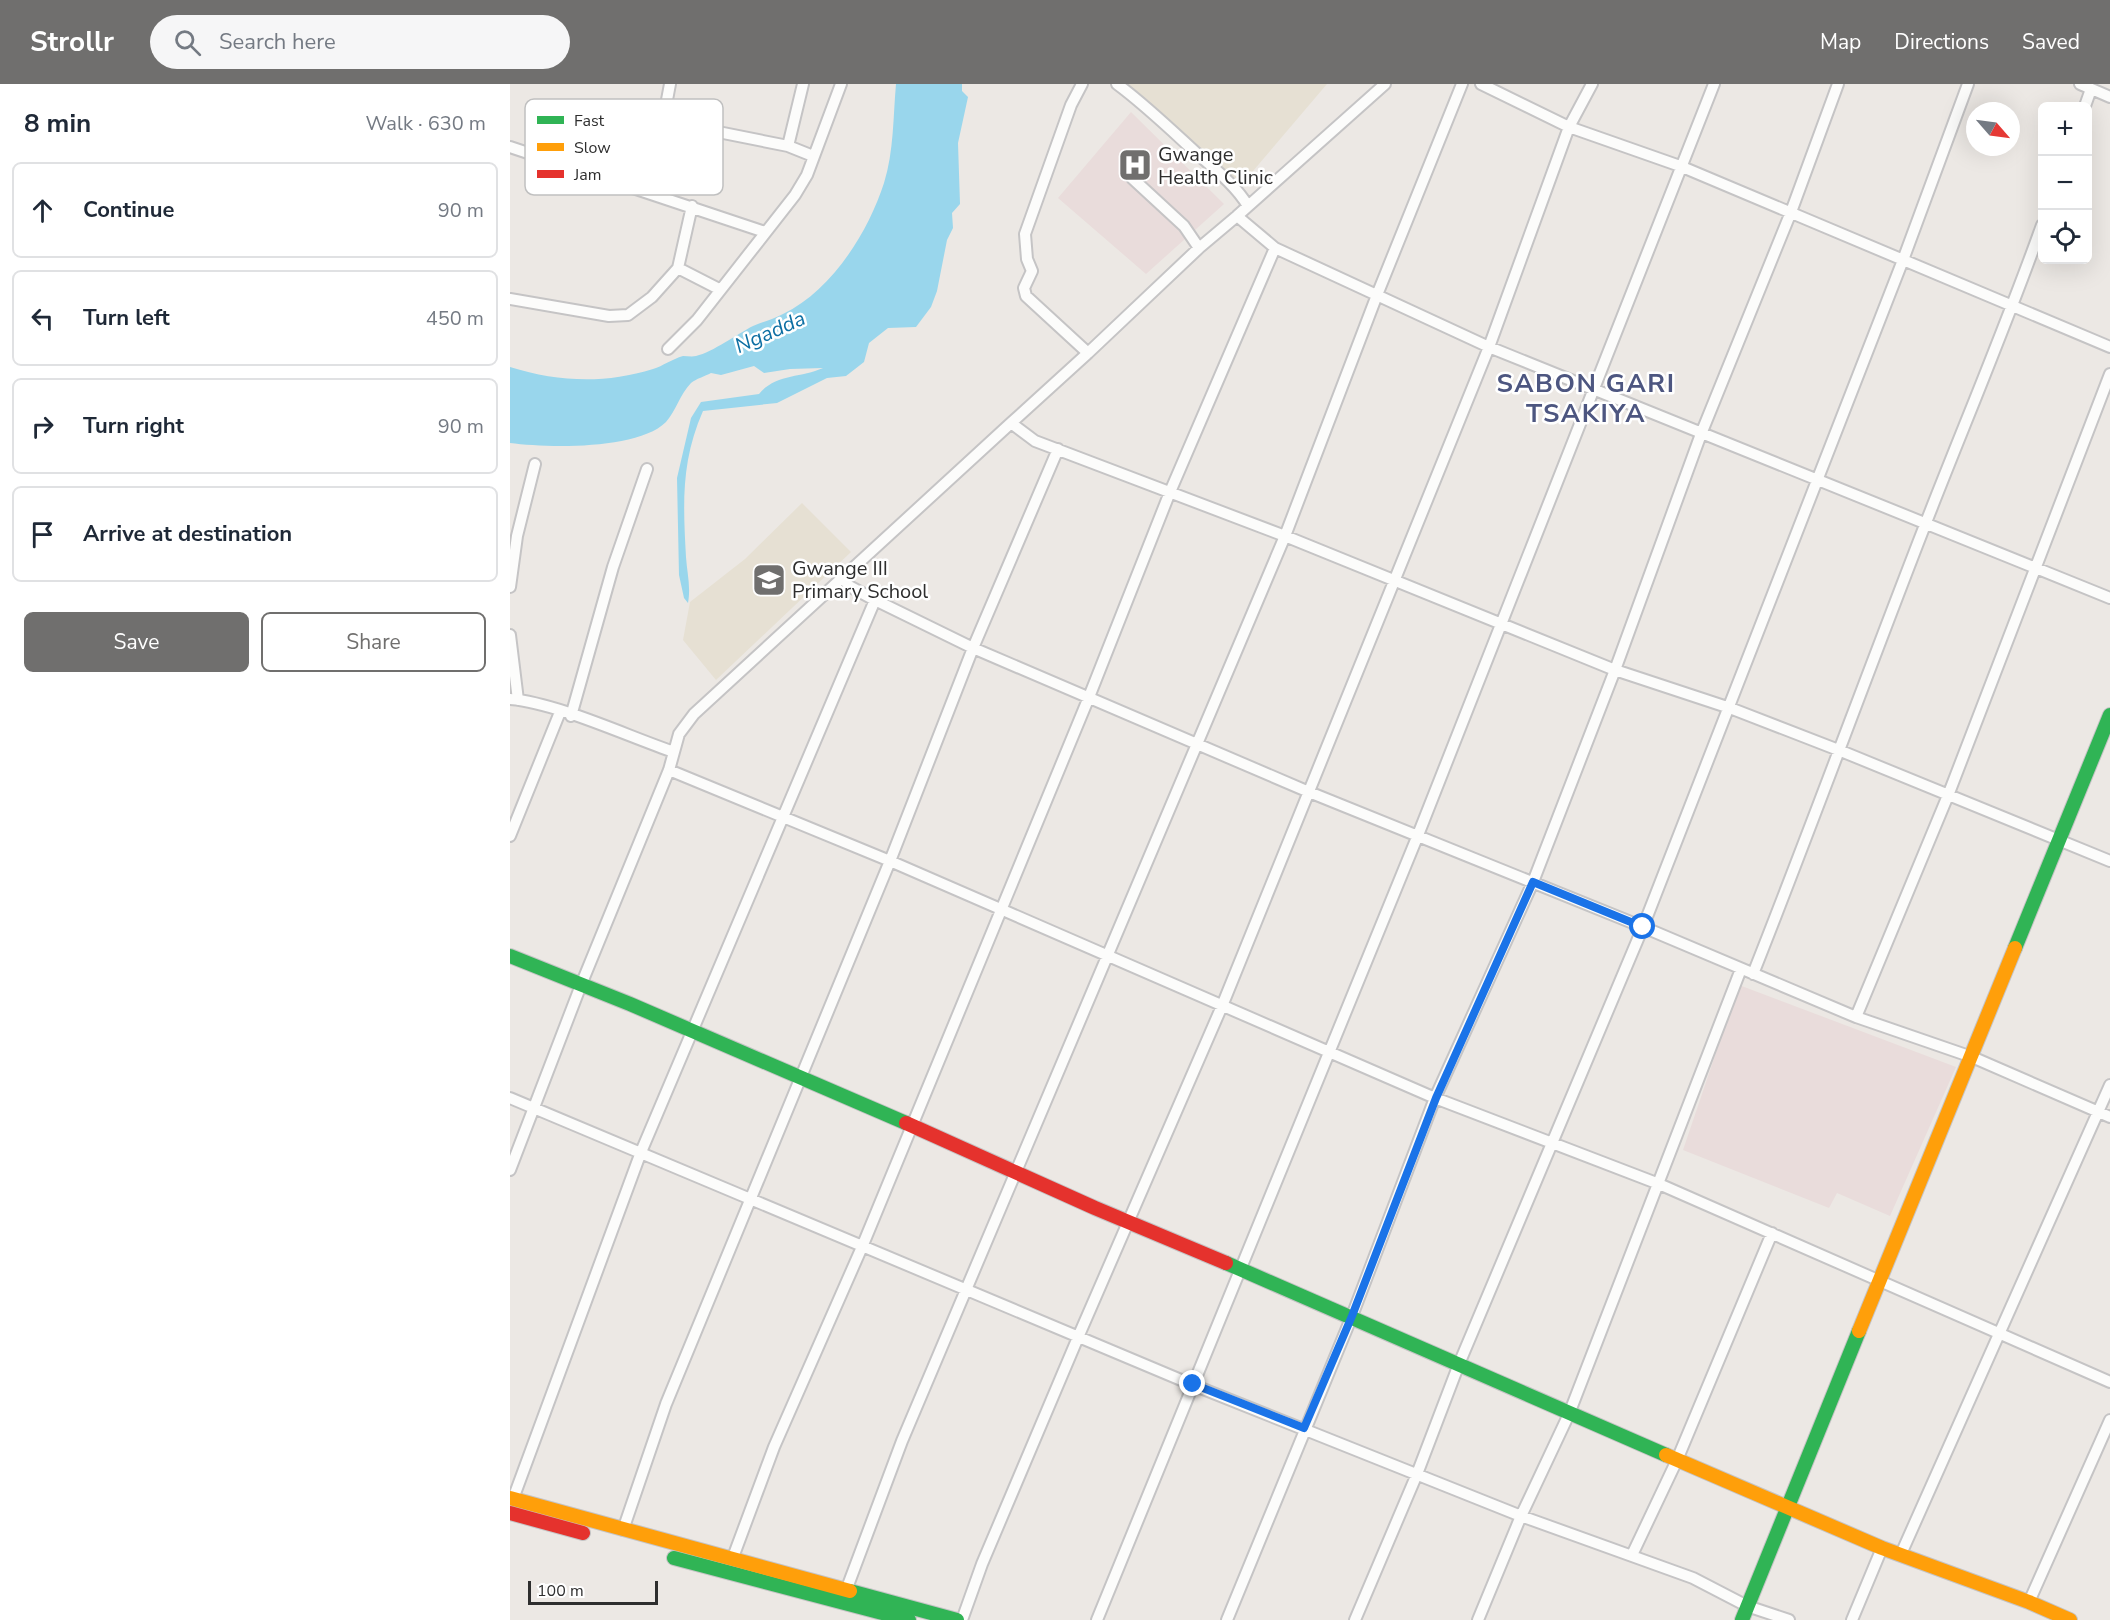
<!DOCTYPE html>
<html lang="en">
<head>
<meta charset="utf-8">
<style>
  :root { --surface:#fff; --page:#f6f6f7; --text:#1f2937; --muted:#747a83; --line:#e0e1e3; --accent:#706f6e }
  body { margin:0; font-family:"Nunito Sans",sans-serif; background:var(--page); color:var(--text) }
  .controls { position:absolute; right:18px; top:18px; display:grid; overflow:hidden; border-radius:9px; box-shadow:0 6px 24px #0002 }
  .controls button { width:54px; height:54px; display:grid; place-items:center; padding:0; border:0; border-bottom:2px solid var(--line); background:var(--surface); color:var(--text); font:30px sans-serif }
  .compass { position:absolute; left:1456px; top:18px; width:54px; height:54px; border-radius:50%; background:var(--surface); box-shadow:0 6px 24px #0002; rotate:118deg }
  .scale { position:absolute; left:18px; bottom:15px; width:130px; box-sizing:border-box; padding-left:6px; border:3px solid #2e2e2e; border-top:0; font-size:16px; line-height:21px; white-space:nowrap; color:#2e2e2e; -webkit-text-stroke:4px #fff; paint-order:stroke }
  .stop { position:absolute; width:18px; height:18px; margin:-14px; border:4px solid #1a73e8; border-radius:50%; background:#fff }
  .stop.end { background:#1a73e8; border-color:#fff; box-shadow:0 2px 6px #0008 }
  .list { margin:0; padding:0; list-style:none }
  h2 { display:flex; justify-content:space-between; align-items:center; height:78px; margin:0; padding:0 24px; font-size:26px }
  h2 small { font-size:20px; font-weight:400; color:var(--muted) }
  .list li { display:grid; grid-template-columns:39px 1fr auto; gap:18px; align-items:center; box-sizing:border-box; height:96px; margin:0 12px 12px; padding:0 12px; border:2px solid var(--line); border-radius:9px }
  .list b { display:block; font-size:22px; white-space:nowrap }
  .list em { font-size:20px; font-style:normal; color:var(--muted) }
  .actions { display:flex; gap:12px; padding:18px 24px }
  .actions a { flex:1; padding:14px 0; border:2px solid var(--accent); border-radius:9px; text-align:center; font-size:21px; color:var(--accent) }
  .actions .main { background:var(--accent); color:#fff }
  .icon { flex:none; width:33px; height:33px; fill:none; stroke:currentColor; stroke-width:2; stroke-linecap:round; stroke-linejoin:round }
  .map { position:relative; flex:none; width:1600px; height:1536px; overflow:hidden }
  header { display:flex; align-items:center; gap:36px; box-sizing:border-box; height:84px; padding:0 30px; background:var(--accent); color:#fff }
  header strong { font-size:28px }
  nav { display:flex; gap:33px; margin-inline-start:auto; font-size:21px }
  .search { width:420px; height:54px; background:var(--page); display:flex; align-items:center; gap:15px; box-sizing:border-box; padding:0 21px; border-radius:33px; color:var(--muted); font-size:22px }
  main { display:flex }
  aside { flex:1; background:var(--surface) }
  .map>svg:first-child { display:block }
</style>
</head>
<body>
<header>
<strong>Strollr</strong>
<div class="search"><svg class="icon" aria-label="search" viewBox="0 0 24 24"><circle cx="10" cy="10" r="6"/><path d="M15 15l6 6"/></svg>Search here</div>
<nav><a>Map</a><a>Directions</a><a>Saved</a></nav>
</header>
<main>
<aside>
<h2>8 min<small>Walk · 630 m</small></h2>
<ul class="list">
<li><svg class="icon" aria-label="ahead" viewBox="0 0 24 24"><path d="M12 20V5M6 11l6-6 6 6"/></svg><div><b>Continue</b></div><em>90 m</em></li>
<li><svg class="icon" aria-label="left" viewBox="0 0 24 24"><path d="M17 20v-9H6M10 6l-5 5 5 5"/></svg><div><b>Turn left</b></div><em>450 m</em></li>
<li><svg class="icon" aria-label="right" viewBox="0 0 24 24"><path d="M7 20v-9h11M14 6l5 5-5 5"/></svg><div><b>Turn right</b></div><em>90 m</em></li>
<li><svg class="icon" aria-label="arrive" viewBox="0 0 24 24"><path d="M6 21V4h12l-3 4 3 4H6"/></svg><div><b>Arrive at destination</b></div></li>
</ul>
<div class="actions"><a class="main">Save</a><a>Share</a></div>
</aside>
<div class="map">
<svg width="1600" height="1536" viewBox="0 0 1600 1536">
  <rect width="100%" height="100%" fill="#ece8e4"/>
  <path fill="#e6e0d3" d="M617,0H817L737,94L739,97L733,102Z
    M292,419L341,468L206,596L173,556L180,518L235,475Z"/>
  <path fill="#e9dcdb" d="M621,28L714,120L636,190L548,114Z
    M1229,901L1446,983L1380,1132L1327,1109L1319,1124L1173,1066Z"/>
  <path fill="#99d6ec" d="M386,0H452V7L458,13L448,59L450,120L442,129L443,144L437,156L427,207L421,223L406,243L378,244L359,259L354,278L336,292L317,294L267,319L193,327C171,377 173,419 176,473C177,489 181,502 178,519L174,514L169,491L167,394L181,334L191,318L249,310C265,290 291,294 313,284L280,285L254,289L244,282L211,291L201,289C195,292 186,295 181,299C170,310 166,327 156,338C128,366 38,364 0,359V283C48,298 95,300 143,285C153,282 162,275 173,272C177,272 182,273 186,272C203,268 227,250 243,242C253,238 263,235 273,230C321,207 358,149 374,99C384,67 383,33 386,0Z"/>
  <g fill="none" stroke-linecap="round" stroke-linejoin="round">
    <defs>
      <path id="street" d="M572,0L561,21L515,150L517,175L522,187L514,204L516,212L578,269L689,164
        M607,0C634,20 658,43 683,66C702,83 725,100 738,122
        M971,0L1059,43L1170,82L1600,263
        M1570,0L1600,13
        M1575,22L1581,5
        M153,37L278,62L303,72
        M278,62L293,0
        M0,63L255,148
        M622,94L674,142L689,164L727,132L765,164L979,263L1600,514
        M132,107L153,37L160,0
        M727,132L875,0
        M168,184L209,205
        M0,215L99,232L118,231L142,213L168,184L182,122
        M158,265L187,236L285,111L297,91L331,0
        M578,269L501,339L525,357L775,452L1105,586L1220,624L1331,667L1600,777
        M332,493L339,502L365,516L463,564L799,708L1133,843L1346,933L1462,973L1600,1033
        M0,503L7,452L25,380
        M0,551L8,616
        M0,615C47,619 117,652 164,668
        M61,632L103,483L137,385
        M159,686L380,777L925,1014L1149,1100L1600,1298
        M0,752L50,628
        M1243,890C1302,741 1357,590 1415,441C1454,341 1496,242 1532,141
        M1346,933L1439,709L1600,290
        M0,1014L683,1301L1011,1432L1183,1494L1237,1522L1279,1536
        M0,1086L71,901L159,686L169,650L184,630L501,339
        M3,1415L131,1068L365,516
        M113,1446L156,1320L380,777L463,564L548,365
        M1391,1470L1600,1001
        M1122,1471L1167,1376L1262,1149
        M222,1476L264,1363L352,1163L579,613L660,408L765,164
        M337,1504L392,1357L775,452L867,211L952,0
        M1519,1518L1600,1336
        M452,1536L472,1480L569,1251L712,922L979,263L1059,43L1082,0
        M587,1536L908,751L1204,0
        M717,1536L842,1232L925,1014L1023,798L1105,586L1191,350L1281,128L1328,0
        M845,1536L907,1390L949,1280L1133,843L1393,176L1458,0
        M968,1536L1011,1432L1059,1330L1231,885
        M1342,1536L1372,1464"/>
      <path id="fast" d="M1505,864L1600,631
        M0,872L120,920L396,1039
        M716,1179L1156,1371
        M164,1474L399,1536
        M340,1507L447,1536
        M1232,1536L1349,1247"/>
      <path id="slow" d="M1349,1247L1505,864
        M1156,1371L1372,1464L1519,1518L1560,1536
        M0,1414L340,1507"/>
      <path id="jam" d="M396,1039L585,1124L716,1179
        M0,1429L73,1449"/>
    </defs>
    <use href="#street" stroke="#c5c4c5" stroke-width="14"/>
    <use href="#fast" stroke="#c5c4c5" stroke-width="16"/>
    <use href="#slow" stroke="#c5c4c5" stroke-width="16"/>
    <use href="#jam" stroke="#c5c4c5" stroke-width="16"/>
    <use href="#street" stroke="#fcfcfb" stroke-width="10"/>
    <use href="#fast" stroke="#30b455" stroke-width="14"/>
    <use href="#slow" stroke="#ff9f0a" stroke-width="14"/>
    <use href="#jam" stroke="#e5322d" stroke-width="14"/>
  </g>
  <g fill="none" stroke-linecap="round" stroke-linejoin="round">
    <path stroke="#1a73e8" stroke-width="8" d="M683,1300L794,1344L842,1232L926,1014L1023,798L1133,843"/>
  </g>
  <defs>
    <symbol id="hospital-square" viewBox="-11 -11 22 22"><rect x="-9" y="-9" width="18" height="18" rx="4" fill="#706f6e" stroke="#fff"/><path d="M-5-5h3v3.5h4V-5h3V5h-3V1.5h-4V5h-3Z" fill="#fff"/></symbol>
    <symbol id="school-square" viewBox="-11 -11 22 22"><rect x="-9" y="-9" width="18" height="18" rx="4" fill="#706f6e" stroke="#fff"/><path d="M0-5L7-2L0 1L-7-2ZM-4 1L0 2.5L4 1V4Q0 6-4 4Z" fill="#fff"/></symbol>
  </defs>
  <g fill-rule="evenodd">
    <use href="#hospital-square" x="606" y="62" width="38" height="38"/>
    <use href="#school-square" x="240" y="477" width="38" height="38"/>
  </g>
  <g text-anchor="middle" stroke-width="5" stroke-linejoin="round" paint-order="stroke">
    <g font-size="20" fill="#2e2e2e" stroke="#fff" text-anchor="start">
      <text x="648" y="77">Gwange<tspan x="648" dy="23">Health Clinic</tspan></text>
      <text x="282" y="491">Gwange III<tspan x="282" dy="23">Primary School</tspan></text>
    </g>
    <g font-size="21" font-style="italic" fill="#0d6fa3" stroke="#fff">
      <text transform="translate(260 248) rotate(-24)" y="7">Ngadda</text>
    </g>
    <g font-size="26" font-weight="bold" letter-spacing="1.5" fill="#4d5680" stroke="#fff">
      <text x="1076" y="308">SABON GARI<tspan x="1076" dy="30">TSAKIYA</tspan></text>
    </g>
  </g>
  <rect x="15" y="15" width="198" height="96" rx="9" fill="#fff" stroke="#c0c0c0" stroke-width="1.5"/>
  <rect x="27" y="32" width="27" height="8" fill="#30b455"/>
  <rect x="27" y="59" width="27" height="8" fill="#ff9f0a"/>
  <rect x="27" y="86" width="27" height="8" fill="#e5322d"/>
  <g font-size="16" fill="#2e2e2e">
    <text x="64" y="42">Fast</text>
    <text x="64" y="69">Slow</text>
    <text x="64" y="96">Jam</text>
  </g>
</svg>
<div class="controls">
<button>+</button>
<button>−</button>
<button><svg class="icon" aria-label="locate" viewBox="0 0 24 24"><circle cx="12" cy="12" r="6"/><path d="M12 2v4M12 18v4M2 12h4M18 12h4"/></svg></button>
</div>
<svg class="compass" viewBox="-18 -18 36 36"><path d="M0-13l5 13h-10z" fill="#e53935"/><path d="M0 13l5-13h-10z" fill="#747a83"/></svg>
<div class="scale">100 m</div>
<div class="stop" style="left:1133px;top:843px"></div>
<div class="stop end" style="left:683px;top:1300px"></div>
</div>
</main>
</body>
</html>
